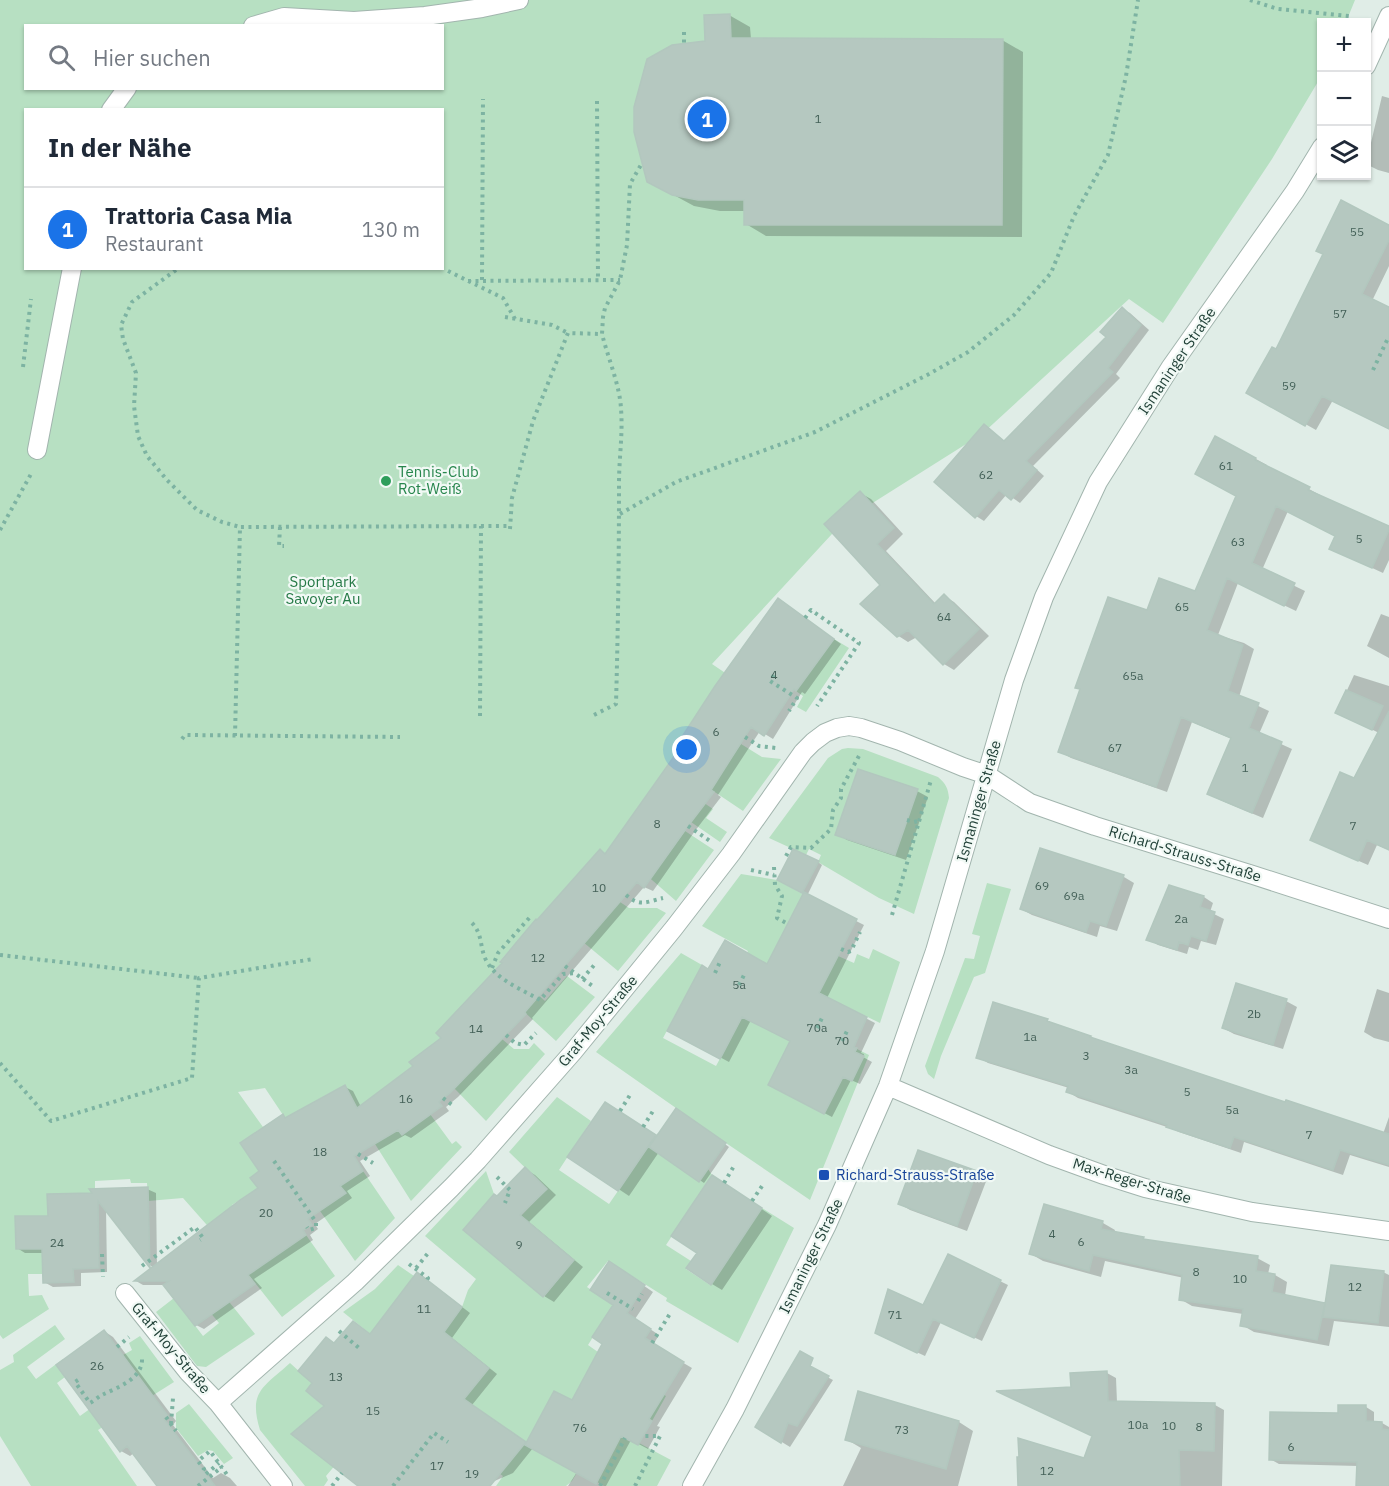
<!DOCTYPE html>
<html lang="de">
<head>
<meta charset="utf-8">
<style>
  :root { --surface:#fff; --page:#f2f2f3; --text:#1f2937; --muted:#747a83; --line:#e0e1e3; --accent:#1a73e8 }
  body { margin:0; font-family:"IBM Plex Sans",sans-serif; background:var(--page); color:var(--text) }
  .controls { position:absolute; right:18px; top:18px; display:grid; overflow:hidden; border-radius:0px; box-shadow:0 2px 4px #0004 }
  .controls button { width:54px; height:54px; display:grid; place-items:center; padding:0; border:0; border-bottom:2px solid var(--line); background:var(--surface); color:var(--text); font:30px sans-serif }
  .you { position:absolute; left:687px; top:750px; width:21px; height:21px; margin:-15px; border:4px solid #fff; border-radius:50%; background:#1a73e8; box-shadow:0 0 0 9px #1a73e833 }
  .badge { display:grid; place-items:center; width:39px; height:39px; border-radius:50%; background:var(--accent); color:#fff; font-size:20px; font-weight:700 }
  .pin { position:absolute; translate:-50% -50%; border:3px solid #fff; box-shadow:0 2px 6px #0006 }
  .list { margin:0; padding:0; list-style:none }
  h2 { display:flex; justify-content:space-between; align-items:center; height:78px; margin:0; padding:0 24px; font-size:26px }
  h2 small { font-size:20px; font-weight:400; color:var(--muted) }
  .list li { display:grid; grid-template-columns:39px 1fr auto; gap:18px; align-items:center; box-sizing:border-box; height:84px; padding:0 24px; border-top:2px solid var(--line) }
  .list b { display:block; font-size:22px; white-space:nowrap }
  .list p { margin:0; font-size:20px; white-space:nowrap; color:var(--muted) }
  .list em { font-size:20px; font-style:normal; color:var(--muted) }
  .icon { flex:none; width:33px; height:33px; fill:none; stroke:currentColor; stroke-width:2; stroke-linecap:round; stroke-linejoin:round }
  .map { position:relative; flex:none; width:1389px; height:1486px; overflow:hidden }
  .search { position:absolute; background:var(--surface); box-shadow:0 2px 4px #0004; left:24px; top:24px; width:420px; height:66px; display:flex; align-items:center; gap:15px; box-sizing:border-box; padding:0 21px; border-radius:0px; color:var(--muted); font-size:22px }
  .panel { position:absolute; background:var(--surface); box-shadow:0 2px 4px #0004; left:24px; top:108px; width:420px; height:162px; border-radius:0px }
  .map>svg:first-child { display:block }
</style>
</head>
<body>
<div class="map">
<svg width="1389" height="1486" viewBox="0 0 1389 1486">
  <rect width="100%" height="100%" fill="#e0ede7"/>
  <path fill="#b7e0c2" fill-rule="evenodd" d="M0,0H1355L1346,22H1322L1321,74L1319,80L1272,159L1163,323L1129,299L982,434L844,521L712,664L743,685L707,699L676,746L720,775L741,744L762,757L781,759L743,811L688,774L679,786L713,809L706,818L727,832L720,842L691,822L655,783L620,833L662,863L685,831L714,850L676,901L636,866L628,875L600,850L620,902L629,908H657L666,913L618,971L577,937L536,920L500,961L545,1001L567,976L595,997L556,1041L520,1008L478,989L436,1033L473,1069L502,1039L514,1049H529L534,1043L545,1054L486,1121L455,1089L425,1050L409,1062L413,1066L373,1096L402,1135L430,1114L452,1144L456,1141L462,1147L411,1201L375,1144L345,1085L317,1100L327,1206L345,1193L340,1186L363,1171L395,1218L355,1261L262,1128L240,1143L259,1171L258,1188L232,1205L270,1259L306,1235L335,1276L282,1317L229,1250L183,1198L148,1201L147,1183H131L130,1179L95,1181V1193L48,1216H15L16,1249H42L43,1274H28L29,1296L42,1295L49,1309L3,1339L0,1335ZM26,26H442V88H26ZM26,110H442V268H26ZM265,1088L283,1115L263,1127L238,1092Z
    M834,639L849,648L806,712L797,707L803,696L796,691Z
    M848,748L863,749L938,777C946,784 948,788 949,798L914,914L879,898L818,862L821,855L809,849L806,855L769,838L828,758L842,749ZM918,789L895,855L835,834Z
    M741,874L777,880L803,894L766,966L741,963L748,951L702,926Z
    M987,883L1011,889L985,973L974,977L941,1056L934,1079L928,1074L925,1066L965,958L974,959L980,936L972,934Z
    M873,949L900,962L880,1023L845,1006L813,1004L838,956L854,963L857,954L869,959Z
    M681,953L702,965L663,1038L716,1066L752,999L790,1041L823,1113L857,1049L869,1055L810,1200L726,1143L596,1052Z
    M557,1097L591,1121L559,1170L609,1204L658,1133L708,1169L712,1175L666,1245L691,1261L686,1269L710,1285L762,1208L794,1228L738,1343L666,1301L667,1298L608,1261L587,1287L613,1305L588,1345L625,1371L666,1396L652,1421L572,1400L554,1391L531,1434L601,1473L621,1436L638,1445L639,1443L671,1460L657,1486H604L578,1471L572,1481L566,1486H496L503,1476L470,1453L491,1418L374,1337L343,1312L375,1289L398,1265L414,1276L387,1312L432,1347L462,1307L468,1290L476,1279L425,1236L486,1171L494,1194L464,1230L544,1297L574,1260L521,1216L547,1189L509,1152Z
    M174,1298L203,1336L219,1323L209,1311L226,1298L255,1334L206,1367L197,1366L156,1312Z
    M55,1325L65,1339L27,1367L36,1379L63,1359L67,1363L59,1369L65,1377L57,1383L80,1416L105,1398L133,1369L123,1355L132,1350L129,1343L140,1336L174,1382L98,1430L137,1486H31L0,1436V1370L14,1362L13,1355Z
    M290,1363L312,1383L306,1391L359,1437L326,1476L328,1480L324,1486H305L260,1430C248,1391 264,1387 290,1363Z
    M189,1404L233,1458L224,1464L213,1451L208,1450L198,1456L176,1428V1413Z"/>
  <path fill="#0003" d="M729,15L750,27L751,39L1002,40L1023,52L1022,237L766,236L746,224V211H720L694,206L670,193L707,43Z
    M1382,96L1389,98V173L1378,170L1366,164Z
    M1389,226V266L1372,301L1389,309V429L1333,400L1316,430L1248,392L1276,351Z
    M1122,309L1130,313L1149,330L1116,374L1120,378L1033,466L1044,476L1020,503L1007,494L984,521L976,516L984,426L992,431L1005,442L1108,337Z
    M1216,438L1256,459L1267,465L1266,467L1309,489L1320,495L1319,496L1389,528V560L1383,573L1342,554L1337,536L1288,511L1262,570L1305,591L1296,611L1238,583L1218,635L1244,643L1254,649L1239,697L1269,711L1259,734L1292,749L1263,818L1220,800L1209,794L1232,739L1192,722L1167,792L1071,758L1060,752L1148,612L1196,593L1238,496Z
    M860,493L871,499L903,534L886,551L936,604L944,596L954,602L989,636L954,670L944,664L917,637L908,642L897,635L882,585Z
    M786,605L841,644L805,694L802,692L773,739L760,731L718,795L721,797L695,831L653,891L644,887L532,1018L533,1019L458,1097L446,1107L449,1111L411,1138L405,1135L360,1161L370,1176L347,1191L352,1198L315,1224L318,1229L310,1235L313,1240L254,1279L262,1288L204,1329L196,1325L165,1285H143L136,1281L154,1268L151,1266L106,1208L107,1272L81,1273V1286L53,1287L44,1282L43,1253H25L17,1248L50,1217L95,1195L147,1189L156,1193L157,1265L260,1188L261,1172L283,1116L287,1118L345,1087L353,1091L361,1107L415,1067L443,1038L504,963L600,851L606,855Z
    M1381,614L1389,617V658L1367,646Z
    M1354,675L1389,686V850L1377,845L1368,865L1322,845L1379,733L1337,712Z
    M917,791L928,797L906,860L847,840L837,834Z
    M1041,850L1124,877L1134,883L1117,931L1100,926L1097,937L1032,915L1021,909Z
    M818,862L822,865L807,896L864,925L827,998L875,1023L861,1053L864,1054L863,1057L872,1062L860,1084L851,1080L832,1117L778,1089L792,1041L751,1020L729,1062L669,1030L709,971L768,966L805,893L779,880Z
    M1170,887L1204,897L1213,903L1210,912L1224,919L1216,945L1201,941L1198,950L1189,947L1187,954L1158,945L1148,939Z
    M1377,989L1389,993V1042L1374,1038L1364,1032Z
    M1286,1001L1297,1007L1283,1049L1234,1034L1223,1028Z
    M1047,1020L1057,1026L1286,1104L1383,1134L1389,1117V1167L1350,1155L1343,1175L1244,1142L1241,1153L1179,1132L1170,1128L1078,1098L1068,1092L1069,1088L988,1063L978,1057Z
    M615,1110L657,1137L681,1113L729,1147L704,1183L659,1152L629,1196L569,1156Z
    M525,1169L535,1175L556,1195L529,1222L583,1267L554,1302L544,1296L466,1230Z
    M976,1173L987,1179L967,1231L910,1210L900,1204Z
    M723,1183L772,1216L722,1290L712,1284L699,1252Z
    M1045,1206L1103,1223L1115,1230L1114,1233L1143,1238L1148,1241L1257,1258L1270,1265L1268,1274L1275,1275L1287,1282L1285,1296L1326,1305L1383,1272L1389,1275V1327L1334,1321L1329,1346L1254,1332L1242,1325L1243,1314L1192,1306L1180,1299L1184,1278L1105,1261L1101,1277L1043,1261L1031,1254Z
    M949,1256L1008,1285L982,1341L941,1322L925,1356L884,1337L924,1307Z
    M618,1268L653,1292L635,1319L659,1335L653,1345L692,1368L657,1426L660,1427L648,1449L631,1440L606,1486H568L577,1472L533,1448L513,1473L483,1486H361L326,1406L315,1383L327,1339L335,1344L353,1323L371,1335L426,1279L470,1313L452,1338L497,1374L472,1405L527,1443L573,1402L604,1343L615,1304Z
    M104,1331L113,1337L176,1421L173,1425L213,1478L221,1473L230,1478L237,1486H159L134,1453L130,1456L121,1451Z
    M796,1361L833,1380L790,1447L757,1427Z
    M1107,1373L1116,1378L1117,1402L1215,1405L1224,1410L1222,1486H1019L1085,1460L1094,1436L1073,1388Z
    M859,1393L959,1422L973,1431L958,1486H843L861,1448L846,1439Z
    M1366,1407L1374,1412V1423H1382L1389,1427V1486H1358V1466L1279,1464L1270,1459L1339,1415Z"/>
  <path fill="#b5c8c0" stroke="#b2c7be" stroke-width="1.5" d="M730,14L731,38L1003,39L1002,225H744V200H698L672,195L647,182L634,132V107L647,59L672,45L705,41L704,15Z
    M1341,200L1389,225V240L1362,294L1389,307V429L1322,396L1305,426L1246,393L1272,347L1276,349L1323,254L1316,251Z
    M1122,307L1141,325L1108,368L1113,372L1026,461L1037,470L1011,500L999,490L975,518L934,482L984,424L1004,441L1106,337L1100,332Z
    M1215,436L1256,458L1255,460L1310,487L1308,490L1389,526V530L1372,568L1329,549L1335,536L1276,506L1252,563L1295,583L1284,606L1227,578L1207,630L1243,645L1228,691L1259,703L1249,728L1282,742L1252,813L1207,794L1231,738L1181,717L1156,787L1058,752L1080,689L1075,688L1108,597L1147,610L1159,578L1195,591L1236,496L1195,474Z
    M860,491L894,528L877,544L934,604L944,594L979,629L943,665L908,630L897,637L860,604L880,585L824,524Z
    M778,598L834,639L796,691L794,689L764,736L751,727L711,790L714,792L688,826L644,888L637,882L525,1012L526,1014L450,1093L439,1102L442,1106L402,1135L398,1130L354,1156L363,1171L340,1186L346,1193L308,1219L312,1225L303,1230L306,1235L248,1275L255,1284L195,1326L163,1285L169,1281H134L240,1200L258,1188L250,1178L259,1171L240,1143L283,1114L285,1118L345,1085L357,1108L413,1066L409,1062L441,1038L436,1033L502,963L500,962L536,919L537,920L600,849L605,854L680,748L676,746L715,686Z
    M1346,690L1383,706L1372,730L1335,713Z
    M1389,711V850L1367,840L1358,861L1310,840L1340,772L1354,778Z
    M858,769L918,789L895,855L835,835Z
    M1040,848L1124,875L1106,926L1090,921L1086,932L1020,909Z
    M793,849L819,861L802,893L777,880Z
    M1169,885L1204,896L1200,907L1215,912L1206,941L1191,936L1188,945L1179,942L1177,950L1146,940Z
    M804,892L857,919L819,993L867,1017L854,1047L857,1048L855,1052L864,1056L852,1081L843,1077L824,1114L768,1085L790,1041L742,1017L720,1059L667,1031L702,965L708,969L725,940L767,964Z
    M1236,983L1287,999L1273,1045L1222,1028Z
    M993,1002L1048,1019L1047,1021L1091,1036L1090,1037L1285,1102L1286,1100L1389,1134V1165L1340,1150L1333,1170L1234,1137L1230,1148L1166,1127L1167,1125L1066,1092L1068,1086L976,1058Z
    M605,1102L656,1135L618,1191L567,1157Z
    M676,1108L726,1143L699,1182L649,1147Z
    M918,1150L977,1171L957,1226L898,1204Z
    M525,1167L547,1189L520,1215L574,1260L543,1297L463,1230L494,1194L497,1196Z
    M712,1175L762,1208L711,1285L686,1268L697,1253L671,1236Z
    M148,1187L150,1268L98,1201L99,1268L73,1269L74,1282L43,1283L42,1249H16L15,1216H48L47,1194L92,1193L89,1189Z
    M1044,1204L1103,1221L1101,1229L1144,1237L1143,1239L1258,1256L1256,1271L1275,1274L1272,1292L1325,1303L1317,1340L1240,1326L1243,1309L1179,1300L1182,1275L1093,1255L1089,1271L1029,1254Z
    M948,1254L1001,1280L974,1338L933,1319L917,1353L875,1333L888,1289L923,1305Z
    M609,1261L645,1285L627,1313L651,1329L645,1338L684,1362L649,1419L652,1421L638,1445L621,1436L596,1484L525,1445L554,1391L572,1400L602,1344L592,1337L613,1305L590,1290Z
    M1331,1265L1384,1271L1378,1323L1323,1317Z
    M417,1272L462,1307L444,1332L489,1368L464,1399L526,1442L490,1486H358L291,1434L324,1406L306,1391L312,1383L298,1371L326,1337L334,1343L353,1321L370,1334Z
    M104,1330L168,1416L164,1419L215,1486H157L127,1446L120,1452L56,1365Z
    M800,1351L813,1358L810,1366L829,1376L797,1426L788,1423L781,1443L755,1427Z
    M1107,1371L1108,1401L1215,1403L1214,1451L1179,1450L1180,1486H1018L1017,1457H1019L1018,1438L1084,1458L1092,1436L996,1391L1071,1387L1070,1373Z
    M858,1391L959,1421L946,1469L845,1440Z
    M1338,1405H1366V1421L1382,1422V1429L1389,1430V1486H1356L1357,1462L1269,1460L1270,1412L1338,1413Z"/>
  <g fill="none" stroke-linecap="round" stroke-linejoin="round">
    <defs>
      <path id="minor" d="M253,26L284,17L354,21L425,16L482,8L519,0
        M1366,66L1389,16
        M111,110L127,88
        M37,450L72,268
        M888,1086L1049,1155L1104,1175L1145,1188L1252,1212L1389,1231
        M125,1293L188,1372L218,1403
        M283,1486L218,1403L355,1282L451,1188L478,1160L573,1052L674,928L731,854L803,752L813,742L825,733L837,728L849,726L861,728L900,741L963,767L987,775L1030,803L1095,826L1253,875L1389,919
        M692,1486L735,1409L827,1225L888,1086L935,951L1014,680L1044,597L1098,482L1170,368L1295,191L1322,147"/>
    </defs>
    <use href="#minor" stroke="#a2b5ae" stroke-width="20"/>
    <path stroke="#7db3a2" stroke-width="4" stroke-dasharray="3 4.5" stroke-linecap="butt" d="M1250,0L1278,9L1349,16
      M684,32V44
      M597,101L598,280
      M176,270L132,302L121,325L123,339L136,373L134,406L138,436L147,456L167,480L197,510L222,522L240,527
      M448,271L503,298L515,319
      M482,280L483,99
      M468,281L620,280
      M505,317L552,325L568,333
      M23,367L31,299
      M1373,370L1389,336
      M620,514L676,482L815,432L929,374L968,352L1014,315L1051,273L1074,216L1108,155L1126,76L1138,0
      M280,527L279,546H284
      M510,529L512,498L533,421L568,333L602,334L603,317L605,308L620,280L627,245L630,184L642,163
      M0,530L31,474
      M805,618L811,610L859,643L817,706
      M774,675L770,681L797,698L789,711
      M594,715L616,704C618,630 619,557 619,483C619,458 623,434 621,409C620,386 608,358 602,334
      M480,716L481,526
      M235,736L240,527L510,526
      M745,737L759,746L776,748
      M182,739L185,735L400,737
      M907,820L914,822L918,821
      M688,826L710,841
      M786,856L791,847L811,848L831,829L833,810L841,798V789L860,754
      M774,867L775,885L782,896L777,918L788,924
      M751,870L774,875
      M626,895C640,907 646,902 663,898
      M892,915L931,780
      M472,923C482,933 480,946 485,958C495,980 520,988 540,1000L563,974L575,973
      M841,949L848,952L851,951L860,932
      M0,955L199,978
      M565,966L594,987
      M492,968L498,953L531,916
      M715,973L720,962
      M582,979L596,963
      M739,985L744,975
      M817,1028L822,1018
      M506,1035L515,1043L524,1045L536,1033
      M842,1041L847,1031
      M0,1063L51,1121L192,1078L199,978L313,959
      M443,1098L455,1107
      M620,1111L630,1095
      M643,1127L653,1111
      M358,1154L373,1163
      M274,1161L316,1222V1228L309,1230L307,1227
      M497,1177L510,1190L505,1203
      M724,1183L734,1166
      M752,1201L762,1186
      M102,1254L103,1277
      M409,1264L428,1278L427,1280
      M142,1266L195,1227L203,1238L200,1240
      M416,1268L429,1252
      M607,1293L633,1309
      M638,1301L642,1294
      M339,1331L359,1348
      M652,1343L671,1312
      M117,1347L129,1337
      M78,1380L75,1382L90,1403C94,1401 98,1397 102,1395C118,1387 143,1379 142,1358
      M166,1417L176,1431
      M171,1424L173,1398
      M203,1470L204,1469L198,1461L210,1451L228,1476
      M206,1474L219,1463
      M198,1486L222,1467
      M332,1486L342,1473
      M393,1486L434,1433L448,1442
      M600,1486L625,1438
      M635,1486L660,1436H644"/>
    <use href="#minor" stroke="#fff" stroke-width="18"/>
  </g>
  <circle fill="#2e9e5b" stroke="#f1f9f5" stroke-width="2" cx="386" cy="481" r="6"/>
  <rect fill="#1a4fb4" stroke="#f1f9f5" stroke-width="2" x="818" y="1169" width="12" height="12" rx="3"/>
  <g text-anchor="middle" stroke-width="4.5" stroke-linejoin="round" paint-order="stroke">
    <g font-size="12" fill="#446158">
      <text x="818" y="123">1</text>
      <text x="1357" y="236">55</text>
      <text x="1340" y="318">57</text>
      <text x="1289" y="390">59</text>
      <text x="1226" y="470">61</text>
      <text x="986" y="479">62</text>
      <text x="1359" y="543">5</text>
      <text x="1238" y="546">63</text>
      <text x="1182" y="611">65</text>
      <text x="944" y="621">64</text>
      <text x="774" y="679">4</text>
      <text x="1133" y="680">65a</text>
      <text x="716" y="736">6</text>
      <text x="1115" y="752">67</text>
      <text x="1245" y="772">1</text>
      <text x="657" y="828">8</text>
      <text x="1353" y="830">7</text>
      <text x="1042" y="890">69</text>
      <text x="599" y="892">10</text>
      <text x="1074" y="900">69a</text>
      <text x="1181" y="923">2a</text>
      <text x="538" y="962">12</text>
      <text x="739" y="989">5a</text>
      <text x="1254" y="1018">2b</text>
      <text x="817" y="1032">70a</text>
      <text x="476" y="1033">14</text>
      <text x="1030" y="1041">1a</text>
      <text x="842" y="1045">70</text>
      <text x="1086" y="1060">3</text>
      <text x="1131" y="1074">3a</text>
      <text x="1187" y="1096">5</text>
      <text x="406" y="1103">16</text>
      <text x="1232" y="1114">5a</text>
      <text x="1309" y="1139">7</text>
      <text x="320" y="1156">18</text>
      <text x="266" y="1217">20</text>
      <text x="1052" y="1238">4</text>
      <text x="1081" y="1246">6</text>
      <text x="57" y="1247">24</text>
      <text x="519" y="1249">9</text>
      <text x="1196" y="1276">8</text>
      <text x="1240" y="1283">10</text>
      <text x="1355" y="1291">12</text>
      <text x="424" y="1313">11</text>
      <text x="895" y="1319">71</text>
      <text x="97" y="1370">26</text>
      <text x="336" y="1381">13</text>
      <text x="373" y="1415">15</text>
      <text x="1138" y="1429">10a</text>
      <text x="1169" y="1430">10</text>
      <text x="1199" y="1431">8</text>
      <text x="580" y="1432">76</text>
      <text x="902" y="1434">73</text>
      <text x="1291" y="1451">6</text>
      <text x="437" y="1470">17</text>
      <text x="1047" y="1475">12</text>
      <text x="472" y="1478">19</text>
    </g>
    <g font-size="15" fill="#1f3f36" stroke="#f1f9f5">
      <text transform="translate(1177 361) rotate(-56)" y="5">Ismaninger Straße</text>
      <text transform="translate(979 801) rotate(-74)" y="5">Ismaninger Straße</text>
      <text transform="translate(1185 854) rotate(17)" y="5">Richard-Strauss-Straße</text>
      <text transform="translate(598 1021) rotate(-50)" y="5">Graf-Moy-Straße</text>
      <text transform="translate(1132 1181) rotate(17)" y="5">Max-Reger-Straße</text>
      <text transform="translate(811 1256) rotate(-64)" y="5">Ismaninger Straße</text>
      <text transform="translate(171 1348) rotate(50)" y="5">Graf-Moy-Straße</text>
    </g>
    <g font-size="15" fill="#27864d" stroke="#f1f9f5" text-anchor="start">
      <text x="398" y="477">Tennis-Club<tspan x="398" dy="17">Rot-Weiß</tspan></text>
    </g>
    <g font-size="15" fill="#257946" stroke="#f1f9f5">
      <text x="323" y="587">Sportpark<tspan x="323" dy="17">Savoyer Au</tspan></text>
    </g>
    <g font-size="15" fill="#164399" stroke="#f1f9f5" text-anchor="start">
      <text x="836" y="1180">Richard-Strauss-Straße</text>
    </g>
  </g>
</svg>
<div class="controls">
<button>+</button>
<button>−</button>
<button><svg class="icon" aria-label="layers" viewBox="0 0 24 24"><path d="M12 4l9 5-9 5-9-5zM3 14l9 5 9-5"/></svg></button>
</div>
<div class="you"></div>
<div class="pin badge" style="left:707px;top:119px">1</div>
<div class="search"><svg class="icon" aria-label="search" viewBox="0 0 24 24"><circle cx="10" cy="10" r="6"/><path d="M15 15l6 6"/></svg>Hier suchen</div>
<section class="panel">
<h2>In der Nähe<small></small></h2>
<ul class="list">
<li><span class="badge">1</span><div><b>Trattoria Casa Mia</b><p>Restaurant</p></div><em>130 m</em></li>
</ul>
</section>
</div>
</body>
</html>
